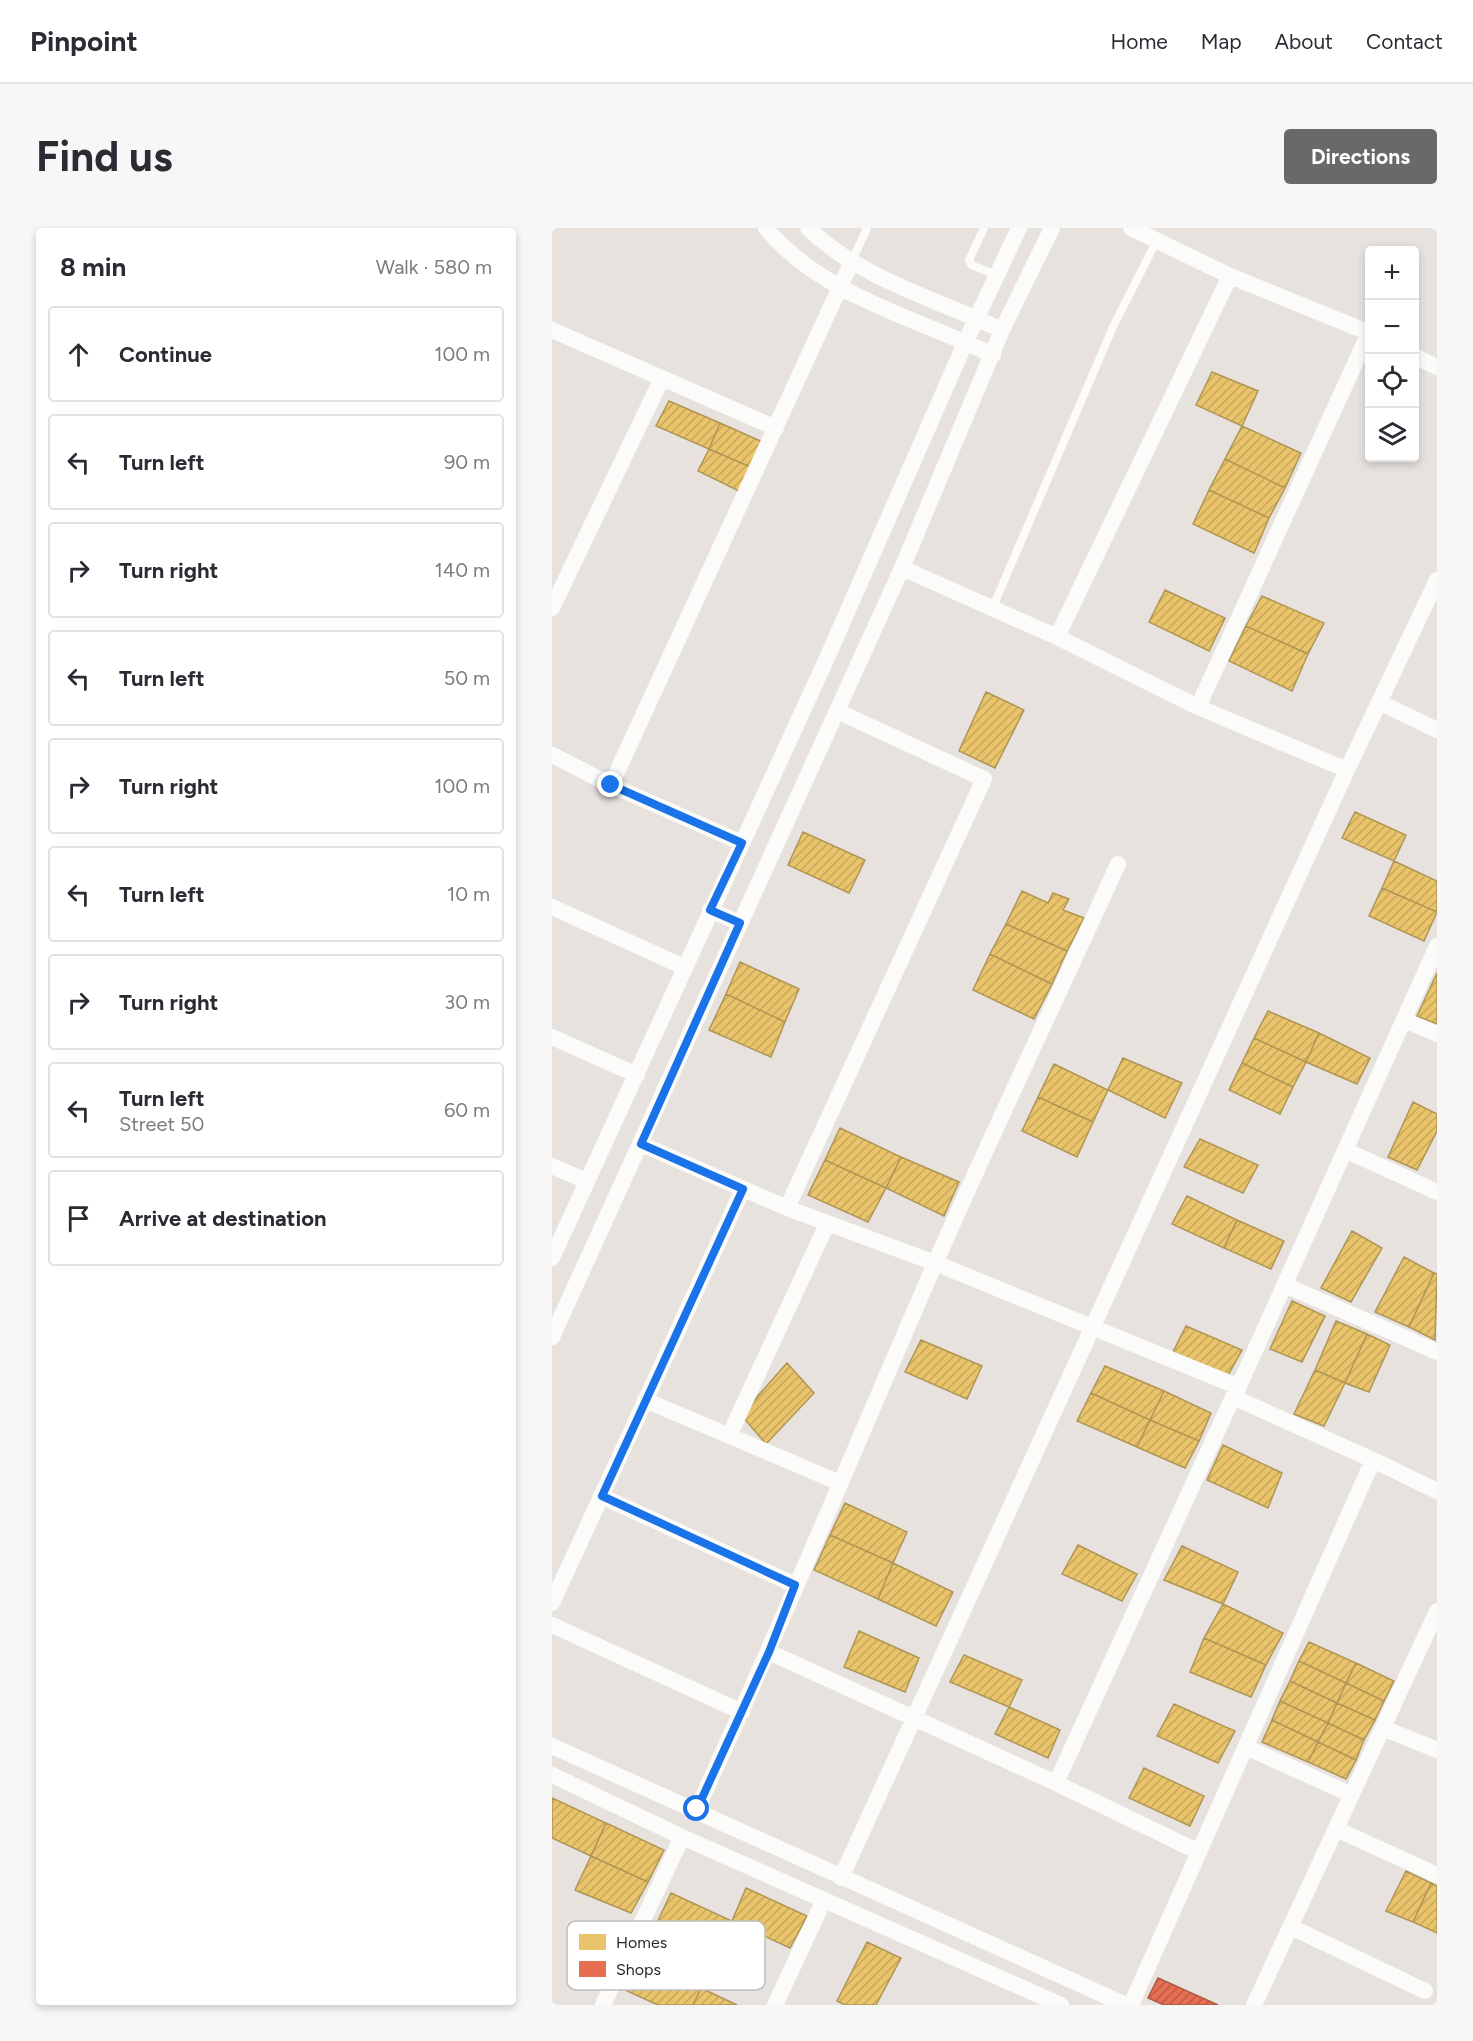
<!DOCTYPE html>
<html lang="en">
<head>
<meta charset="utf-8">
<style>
  :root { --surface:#fff; --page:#f7f7f7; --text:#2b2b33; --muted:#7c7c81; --line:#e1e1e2; --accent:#6b6967 }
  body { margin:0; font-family:Figtree,sans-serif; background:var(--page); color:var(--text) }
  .controls { position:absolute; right:18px; top:18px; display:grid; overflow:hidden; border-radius:6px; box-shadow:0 3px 9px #0003 }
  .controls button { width:54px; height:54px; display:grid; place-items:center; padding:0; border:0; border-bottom:2px solid var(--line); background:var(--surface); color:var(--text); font:30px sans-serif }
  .stop { position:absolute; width:18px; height:18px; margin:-14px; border:4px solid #1a73e8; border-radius:50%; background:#fff }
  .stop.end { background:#1a73e8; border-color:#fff; box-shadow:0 2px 6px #0008 }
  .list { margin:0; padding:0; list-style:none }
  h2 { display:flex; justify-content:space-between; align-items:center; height:78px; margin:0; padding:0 24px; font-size:26px }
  h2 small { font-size:20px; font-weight:400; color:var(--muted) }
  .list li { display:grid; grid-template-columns:39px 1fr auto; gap:18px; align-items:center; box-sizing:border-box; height:96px; margin:0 12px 12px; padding:0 12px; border:2px solid var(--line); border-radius:6px }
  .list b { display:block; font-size:22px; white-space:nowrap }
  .list p { margin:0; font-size:20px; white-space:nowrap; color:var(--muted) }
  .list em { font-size:20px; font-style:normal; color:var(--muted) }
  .icon { flex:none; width:33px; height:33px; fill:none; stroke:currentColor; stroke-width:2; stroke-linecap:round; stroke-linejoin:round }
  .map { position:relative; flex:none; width:885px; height:1777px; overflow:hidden; border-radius:6px }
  header { display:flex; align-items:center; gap:36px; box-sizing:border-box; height:84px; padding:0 30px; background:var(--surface); border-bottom:2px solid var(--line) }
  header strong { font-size:28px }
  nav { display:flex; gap:33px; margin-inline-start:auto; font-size:21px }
  .intro { display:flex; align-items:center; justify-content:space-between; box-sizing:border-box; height:144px; padding:0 36px }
  h1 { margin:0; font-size:42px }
  .button { padding:15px 27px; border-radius:6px; background:var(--accent); color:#fff; font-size:21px; font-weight:700 }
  main { display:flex; gap:36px; padding:0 36px }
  aside { flex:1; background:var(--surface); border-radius:6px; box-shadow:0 3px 9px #0003 }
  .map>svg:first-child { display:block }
</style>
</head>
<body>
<header>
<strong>Pinpoint</strong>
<nav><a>Home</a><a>Map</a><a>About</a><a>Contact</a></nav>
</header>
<div class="intro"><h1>Find us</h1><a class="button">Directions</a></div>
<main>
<aside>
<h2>8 min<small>Walk · 580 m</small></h2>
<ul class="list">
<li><svg class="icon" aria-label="ahead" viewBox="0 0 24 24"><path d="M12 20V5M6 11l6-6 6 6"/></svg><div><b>Continue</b></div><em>100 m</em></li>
<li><svg class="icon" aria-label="left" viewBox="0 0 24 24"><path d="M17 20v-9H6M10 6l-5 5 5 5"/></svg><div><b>Turn left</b></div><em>90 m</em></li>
<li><svg class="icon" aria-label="right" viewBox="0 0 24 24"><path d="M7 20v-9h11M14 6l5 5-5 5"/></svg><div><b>Turn right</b></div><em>140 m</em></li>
<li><svg class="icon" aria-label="left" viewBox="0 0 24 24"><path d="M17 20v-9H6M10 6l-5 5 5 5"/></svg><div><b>Turn left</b></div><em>50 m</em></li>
<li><svg class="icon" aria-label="right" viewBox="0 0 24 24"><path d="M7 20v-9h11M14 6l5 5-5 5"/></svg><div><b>Turn right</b></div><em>100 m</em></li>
<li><svg class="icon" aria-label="left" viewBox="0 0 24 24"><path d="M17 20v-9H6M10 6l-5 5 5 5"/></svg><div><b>Turn left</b></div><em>10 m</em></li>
<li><svg class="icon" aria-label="right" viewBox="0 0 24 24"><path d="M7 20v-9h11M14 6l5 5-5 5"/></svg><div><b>Turn right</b></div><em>30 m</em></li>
<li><svg class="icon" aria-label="left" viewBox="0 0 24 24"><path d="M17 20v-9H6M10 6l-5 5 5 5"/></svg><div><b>Turn left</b><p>Street 50</p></div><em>60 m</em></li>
<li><svg class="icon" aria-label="arrive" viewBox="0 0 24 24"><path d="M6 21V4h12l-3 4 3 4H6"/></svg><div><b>Arrive at destination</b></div></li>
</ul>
</aside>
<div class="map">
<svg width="885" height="1777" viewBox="0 0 885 1777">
  <defs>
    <pattern id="homes-hatch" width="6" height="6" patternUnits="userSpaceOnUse" patternTransform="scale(1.5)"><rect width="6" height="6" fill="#e9c46a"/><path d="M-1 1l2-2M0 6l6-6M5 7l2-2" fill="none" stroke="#c8a85c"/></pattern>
    <pattern id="shops-hatch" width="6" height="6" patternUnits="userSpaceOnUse" patternTransform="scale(1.5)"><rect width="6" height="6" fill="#e76f51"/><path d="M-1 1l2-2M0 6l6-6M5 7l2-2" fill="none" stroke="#bb5b43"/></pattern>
  </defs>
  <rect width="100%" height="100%" fill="#e7e2dd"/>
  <path fill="url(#homes-hatch)" stroke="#af9556" stroke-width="1.5" d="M660,144L706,163L690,198L644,177Z
    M117,173L168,195L157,221L104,198Z
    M168,195L213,215L201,240L157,221Z
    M690,198L749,225L733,260L673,231Z
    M157,221L201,240L189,264L146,243Z
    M673,231L733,260L717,290L657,262Z
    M657,262L717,290L702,325L641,296Z
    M613,362L673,390L657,423L597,394Z
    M710,368L772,395L756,426L694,398Z
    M694,398L756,426L740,463L677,433Z
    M434,464L472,482L443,540L407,523Z
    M803,584L854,607L842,633L790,610Z
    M251,604L313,632L297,665L236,637Z
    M842,633L885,653V684L830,660Z
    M830,660L885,684L872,713L817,688Z
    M470,663L496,675L501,665L517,671L511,682L532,690L515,723L454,696Z
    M454,696L515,723L500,756L438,726Z
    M438,726L500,756L482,791L421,762Z
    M188,734L247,761L233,794L174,766Z
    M885,745V796L865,788Z
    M174,766L233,794L219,829L157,802Z
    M716,783L767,805L754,834L702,810Z
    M767,805L818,830L805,856L754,834Z
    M702,810L754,834L741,859L690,835Z
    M571,830L630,855L613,890L556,862Z
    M690,835L741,859L728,886L677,862Z
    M502,836L556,862L541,894L486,869Z
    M486,869L541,894L525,929L470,903Z
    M861,874L885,886V903L865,942L836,929Z
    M288,900L349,929L334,960L273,932Z
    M648,911L706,937L691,965L632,939Z
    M349,929L407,954L392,988L334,960Z
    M273,932L334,960L316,994L256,967Z
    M635,968L685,992L672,1020L620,996Z
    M685,992L732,1013L719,1041L672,1020Z
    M800,1003L830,1020L799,1074L769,1060Z
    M852,1029L882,1045L857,1099L823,1084Z
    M882,1045L885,1046L883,1112L857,1099Z
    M740,1073L773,1088L750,1134L718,1121Z
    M784,1093L815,1106L793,1155L763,1142Z
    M634,1098L690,1122L675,1149L621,1124Z
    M815,1106L838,1117L817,1164L793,1155Z
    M369,1112L430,1138L415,1171L353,1144Z
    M235,1135L262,1165L214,1216L189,1187Z
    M553,1138L612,1163L598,1192L539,1165Z
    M763,1142L793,1155L772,1198L742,1186Z
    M612,1163L659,1185L647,1213L598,1192Z
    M539,1165L598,1192L585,1219L525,1193Z
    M598,1192L647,1213L633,1240L585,1219Z
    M671,1217L730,1245L716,1280L655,1252Z
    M293,1275L355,1304L341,1335L278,1307Z
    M278,1307L341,1335L326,1371L262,1342Z
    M526,1317L585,1346L570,1373L510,1346Z
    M630,1318L686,1344L671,1376L612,1352Z
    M341,1335L401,1364L384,1398L326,1371Z
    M671,1376L731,1405L714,1437L652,1410Z
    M307,1403L367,1430L353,1464L292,1439Z
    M652,1410L714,1437L699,1469L638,1444Z
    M757,1414L804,1435L794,1455L747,1433Z
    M412,1427L470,1452L457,1479L398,1454Z
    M747,1433L794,1455L785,1475L738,1453Z
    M804,1435L842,1453L832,1473L794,1455Z
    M738,1453L785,1475L776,1495L728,1473Z
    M794,1455L832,1473L823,1492L785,1475Z
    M728,1473L776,1495L766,1514L720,1492Z
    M785,1475L823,1492L812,1512L776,1495Z
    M622,1476L683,1503L666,1535L605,1508Z
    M457,1479L508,1502L496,1530L443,1506Z
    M720,1492L766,1514L756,1534L710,1514Z
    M776,1495L812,1512L804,1532L766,1514Z
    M766,1514L804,1532L794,1551L756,1534Z
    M592,1540L652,1568L638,1598L577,1570Z
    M0,1570L54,1595L39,1628L0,1610Z
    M54,1595L112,1622L96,1654L39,1628Z
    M39,1628L96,1654L79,1685L23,1662Z
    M854,1643L879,1655L861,1694L834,1683Z
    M879,1655L885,1658V1705L861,1694Z
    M194,1660L255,1688L238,1720L180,1693Z
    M119,1665L180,1693L165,1726L103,1699Z
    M315,1714L349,1730L324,1777H293L285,1773Z
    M90,1732L149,1760L141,1777H106L75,1763Z
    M149,1760L185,1777H141Z"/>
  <path fill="url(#shops-hatch)" stroke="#ae5a45" stroke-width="1.5" d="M606,1750L666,1777H612L596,1770Z"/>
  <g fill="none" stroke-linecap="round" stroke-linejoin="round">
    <path stroke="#fbfbfa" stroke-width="8" d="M432,0L417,32L419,37L445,47
      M300,33L315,0
      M440,381L561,99L605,12"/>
    <path stroke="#fbfbfa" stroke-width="16" d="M214,0C270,68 363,89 441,127
      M256,0C307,50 386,72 450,102
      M579,0L678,48L818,105
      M0,102L224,200
      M862,128L885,139
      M350,340L505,409L646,479L795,542
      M0,380L110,150
      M505,409L678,48
      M827,474L885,502
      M646,479L817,105
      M0,527L59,557L190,615
      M59,557L300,33
      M0,679L132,739
      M158,682L188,695
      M852,792L885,806
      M0,809L85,847
      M89,916L235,980L383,1035L687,1159
      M793,922L885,964
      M0,938L34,953
      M235,980L432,551L285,483
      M0,1030L275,430L414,113L467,0
      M733,1057L885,1124
      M0,1109L350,340L450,102L500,0
      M682,1169L885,718
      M93,1172L288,1255
      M177,1208L275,996
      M821,1232L885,1263
      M49,1268L243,1357
      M0,1375L191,961
      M0,1397L190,1484
      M217,1424L504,1555L681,1169L821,1232L579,1777
      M831,1500L885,1522
      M0,1518L574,1777
      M694,1519L798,1566
      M0,1547L130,1609L509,1777
      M504,1555L647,1624
      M145,1581C228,1402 303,1219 382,1038C441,903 505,770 566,636
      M784,1601L885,1647
      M289,1650L795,542L885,352
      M739,1699L873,1763
      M51,1777L130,1609
      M223,1777L272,1672
      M702,1777L885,1383"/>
  </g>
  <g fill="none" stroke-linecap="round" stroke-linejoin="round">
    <path stroke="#1a73e8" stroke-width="8" d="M59,557L190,615L158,682L188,695L89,916L191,961L50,1268L243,1357L217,1424L145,1581"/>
  </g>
  <rect x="15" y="1693" width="198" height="69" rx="9" fill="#fff" stroke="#bebebe" stroke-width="1.5"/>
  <rect x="27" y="1706" width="27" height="16" fill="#e9c46a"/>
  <rect x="27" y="1733" width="27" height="16" fill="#e76f51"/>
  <g font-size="16" fill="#282828">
    <text x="64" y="1720">Homes</text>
    <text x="64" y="1747">Shops</text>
  </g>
</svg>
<div class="controls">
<button>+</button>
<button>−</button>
<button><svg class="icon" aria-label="locate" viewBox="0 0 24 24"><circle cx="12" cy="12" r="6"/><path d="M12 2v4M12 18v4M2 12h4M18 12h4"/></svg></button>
<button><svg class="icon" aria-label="layers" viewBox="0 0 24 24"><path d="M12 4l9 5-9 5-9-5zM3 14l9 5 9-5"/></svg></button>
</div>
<div class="stop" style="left:145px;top:1581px"></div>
<div class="stop end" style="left:59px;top:557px"></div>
</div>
</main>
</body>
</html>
